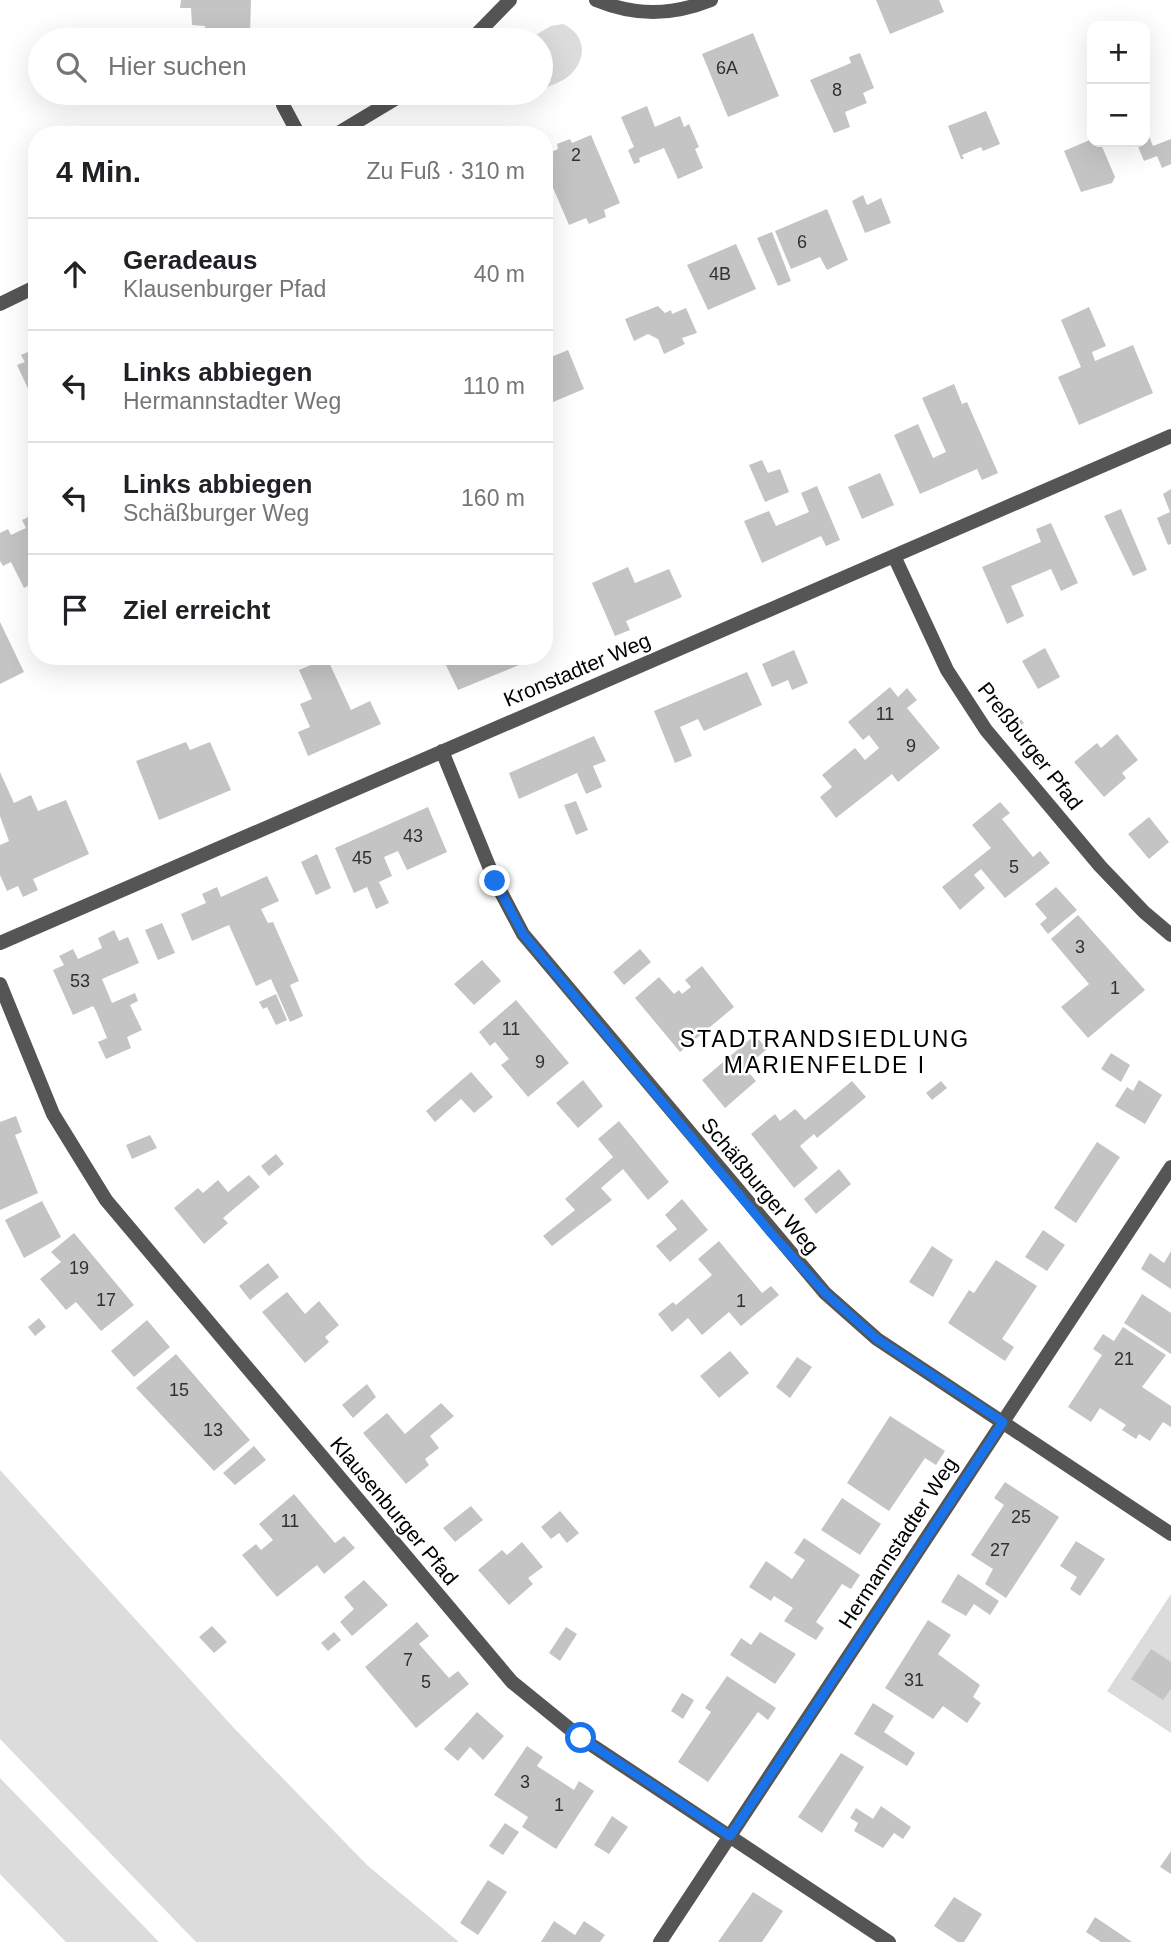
<!DOCTYPE html>
<html lang="de">
<head>
<meta charset="utf-8">
<style>
  :root { --surface:#fff; --page:#f6f6f6; --text:#202124; --muted:#757577; --line:#e0e0e0 }
  body { margin:0; font-family:Helvetica,sans-serif; background:var(--page); color:var(--text) }
  .controls { position:absolute; right:21px; top:21px; display:grid; overflow:hidden; border-radius:14px; box-shadow:0 7px 28px #0002 }
  .controls button { width:63px; height:63px; display:grid; place-items:center; padding:0; border:0; border-bottom:2px solid var(--line); background:var(--surface); color:var(--text); font:35px sans-serif }
  .stop { position:absolute; width:21px; height:21px; margin:-16px; border:5px solid #1a73e8; border-radius:50%; background:#fff }
  .stop.end { background:#1a73e8; border-color:#fff; box-shadow:0 2px 7px #0008 }
  .list { margin:0; padding:0; list-style:none }
  h2 { display:flex; justify-content:space-between; align-items:center; height:91px; margin:0; padding:0 28px; font-size:30px }
  h2 small { font-size:23px; font-weight:400; color:var(--muted) }
  .list li { display:grid; grid-template-columns:46px 1fr auto; gap:21px; align-items:center; box-sizing:border-box; height:112px; padding:0 28px; border-top:2px solid var(--line) }
  .list b { display:block; font-size:26px; white-space:nowrap }
  .list p { margin:0; font-size:23px; white-space:nowrap; color:var(--muted) }
  .list em { font-size:23px; font-style:normal; color:var(--muted) }
  .icon { flex:none; width:38px; height:38px; fill:none; stroke:currentColor; stroke-width:2; stroke-linecap:round; stroke-linejoin:round }
  .map { position:relative; flex:none; width:1171px; height:1942px; overflow:hidden }
  .search { position:absolute; background:var(--surface); box-shadow:0 7px 28px #0002; left:28px; top:28px; width:525px; height:77px; display:flex; align-items:center; gap:18px; box-sizing:border-box; padding:0 24px; border-radius:38px; color:var(--muted); font-size:26px }
  .panel { position:absolute; background:var(--surface); box-shadow:0 7px 28px #0002; left:28px; top:126px; width:525px; height:539px; border-radius:28px }
  .map>svg:first-child { display:block }
</style>
</head>
<body>
<div class="map">
<svg width="1171" height="1942" viewBox="0 0 1171 1942">
  <rect width="100%" height="100%" fill="#fff"/>
  <path fill="#dcdcdc" d="M563,24C585,34 588,57 571,74C563,82 551,85 541,90V40H527L551,26Z
    M0,1470L233,1727L367,1865L459,1942H196L0,1739Z
    M1171,1594V1733L1107,1691Z
    M0,1778L159,1942H66L0,1874Z"/>
  <path fill="#c4c4c4" d="M181,0H251L250,34H254V40H205V26L192,25L191,8H180Z
    M876,0H939L944,12L890,34Z
    M753,33L779,96L728,117L702,54Z
    M860,53L874,88L863,93L867,103L845,112L850,127L834,133L810,80L851,63L849,57Z
    M647,106L655,127L680,116L684,127L689,124L699,147L695,149L703,168L678,179L664,148L639,158L640,162L634,164L628,150L634,147L621,117Z
    M986,111L1000,144L983,151L981,147L962,155L964,159H961L948,126Z
    M591,135L620,203L604,210L606,217L589,224L586,218L569,225L544,167V155L558,149L557,144L570,139L572,143Z
    M1149,136L1153,146L1171,139V164L1162,168L1157,156L1144,161L1136,142H1145Z
    M1092,139L1100,142L1115,177L1112,183L1081,192L1064,151Z
    M863,195L867,205L881,198L891,223L865,233L852,201Z
    M827,209L848,260L827,270L820,257L791,269L775,231Z
    M772,232L791,281L778,286L757,238Z
    M736,244L756,289L708,310L687,265Z
    M658,306L665,313L671,310L672,314L686,308L697,333L682,338L685,344L664,354L658,339L648,334L634,341L625,319Z
    M1089,307L1106,346L1092,352L1095,361L1133,345L1153,393L1079,425L1058,377L1081,367L1061,320Z
    M37,348V408L17,365L25,362L21,355Z
    M568,350L584,389L546,405L544,360Z
    M954,384L962,404L967,402L998,473L982,480L977,469L920,494L894,435L918,424L933,458L946,452L922,398Z
    M762,460L768,473L780,469L789,492L765,502L749,465Z
    M880,473L894,505L862,519L848,487Z
    M817,486L840,540L826,546L821,536L762,563L744,521L769,511L776,526L809,512L801,493Z
    M1171,489V544L1168,545L1157,518L1170,512L1163,494Z
    M1121,509L1147,570L1133,576L1104,516Z
    M37,513V581L24,588L11,562L3,566L0,561V533L8,529L11,535L26,528L22,520Z
    M1051,523L1078,583L1061,591L1051,569L1011,586L1024,616L1007,624L982,567L1041,542L1036,529Z
    M628,567L635,583L669,569L682,597L626,621L630,630L615,636L592,583Z
    M0,622L24,672L0,684Z
    M1045,648L1060,677L1038,689L1022,661Z
    M794,650L808,683L792,690L788,680L772,687L762,664Z
    M463,656L465,661L476,656H528L529,661L458,690L442,657Z
    M327,658L351,710L370,701L381,724L308,756L298,732L310,727L300,704L312,699L299,670Z
    M747,672L762,705L704,731L698,719L680,727L692,756L675,763L654,711Z
    M890,687L898,697L907,688L917,700L907,708L940,748L898,782L892,774L836,818L820,797L832,787L822,775L855,748L865,760L879,748L869,735L863,740L848,722Z
    M1012,708L1024,723L1013,731L1001,717Z
    M1117,734L1138,760L1122,773L1126,778L1104,797L1074,762L1097,743L1101,748Z
    M594,736L606,761L593,766L602,787L586,794L577,773L519,799L509,773Z
    M186,742L190,750L210,742L231,790L159,820L136,761Z
    M0,772L14,803L31,795L38,811L66,800L89,854L33,879L38,890L23,897L18,886L7,891L0,875V845L9,841L0,816Z
    M576,801L588,830L576,835L564,805Z
    M1000,802L1010,813L1002,819L1033,857L1040,851L1050,863L1005,898L981,869L974,875L985,888L960,910L942,887L991,848L972,825Z
    M428,807L447,852L407,870L398,851L384,857L392,876L379,882L389,903L376,909L367,887L354,893L335,848Z
    M1149,817L1169,842L1149,859L1128,834Z
    M317,854L331,888L316,895L301,862Z
    M267,876L279,901L261,909L268,923L273,922L299,981L290,985L303,1016L290,1022L271,979L256,986L229,925L192,941L181,914L206,903L202,894L217,887L221,897Z
    M1056,887L1077,910L1048,934L1040,924L1047,918L1035,904Z
    M1078,915L1145,990L1088,1038L1061,1007L1089,984L1051,939Z
    M162,923L175,953L158,960L145,930Z
    M114,930L119,941L128,937L139,963L102,979L112,1003L135,993L138,1001L130,1005L142,1030L127,1037L131,1048L106,1059L98,1042L107,1038L96,1011L93,1006L73,1015L53,970L64,965L59,956L73,949L78,959L102,948L98,938Z
    M640,949L651,962L624,985L613,972Z
    M482,960L501,981L474,1005L454,984Z
    M702,966L734,1007L680,1052L635,998L659,977L674,994L679,990L682,994L691,987L685,980Z
    M276,994L287,1020L276,1025L267,1007L263,1009L259,1002Z
    M516,1000L569,1063L528,1097L501,1065L509,1059L495,1042L490,1046L479,1032Z
    M755,1035L767,1049L745,1068L756,1081L725,1108L702,1080Z
    M1111,1053L1130,1065L1121,1082L1101,1069Z
    M471,1072L493,1097L474,1113L461,1099L435,1122L426,1111Z
    M583,1080L603,1106L578,1128L556,1103Z
    M1139,1080L1162,1095L1145,1124L1115,1106L1127,1087L1133,1091Z
    M852,1081L866,1097L817,1138L814,1134L800,1146L818,1168L794,1188L751,1134L775,1114L780,1121L795,1109L805,1120Z
    M941,1081L947,1088L932,1100L926,1093Z
    M16,1116L22,1132L15,1135L38,1193L0,1210V1122Z
    M619,1121L669,1182L648,1200L623,1169L601,1188L612,1200L552,1246L543,1236L575,1210L565,1199L613,1157L598,1139Z
    M150,1135L157,1148L132,1159L126,1145Z
    M1097,1142L1120,1157L1076,1223L1054,1208Z
    M276,1154L284,1164L269,1176L261,1166Z
    M839,1169L851,1184L816,1214L804,1199Z
    M249,1175L260,1187L223,1218L228,1223L204,1244L174,1208L198,1188L203,1193L218,1180L228,1192Z
    M682,1199L708,1230L670,1262L656,1246L677,1229L665,1215Z
    M42,1201L61,1237L24,1258L5,1220Z
    M1043,1230L1065,1245L1047,1271L1025,1257Z
    M74,1233L134,1305L101,1331L76,1302L66,1310L40,1279L61,1262L51,1252Z
    M719,1241L762,1293L771,1286L779,1295L741,1326L729,1312L702,1335L688,1318L672,1332L658,1314L673,1302L676,1305L712,1275L698,1259Z
    M932,1246L953,1260L933,1297L909,1282Z
    M1171,1251V1289L1141,1269L1150,1253L1164,1263Z
    M996,1260L1037,1286L1002,1339L1014,1347L1005,1361L948,1323L969,1290L974,1293Z
    M268,1263L279,1277L250,1300L239,1286Z
    M287,1292L305,1314L319,1301L339,1325L325,1337L329,1342L305,1363L262,1312Z
    M1142,1294L1171,1313V1354L1124,1323Z
    M39,1318L46,1327L35,1336L28,1327Z
    M147,1320L170,1347L134,1377L111,1351Z
    M1123,1327L1166,1355L1142,1387L1171,1406V1427L1163,1422L1150,1441L1139,1434L1136,1439L1122,1430L1126,1425L1100,1408L1091,1422L1068,1407L1102,1355L1093,1349L1103,1334L1114,1341Z
    M730,1351L749,1373L719,1398L700,1376Z
    M176,1354L250,1440L214,1471L136,1388Z
    M797,1357L812,1367L790,1398L776,1387Z
    M367,1384L376,1397L353,1418L342,1405Z
    M441,1403L454,1416L430,1436L439,1448L425,1459L429,1465L406,1484L363,1433L387,1413L405,1434Z
    M890,1416L945,1451L936,1465L925,1458L889,1511L847,1483Z
    M254,1446L266,1460L235,1485L223,1473Z
    M1005,1482L1059,1517L1006,1598L985,1584L993,1569L971,1555L1004,1505L994,1498Z
    M294,1494L335,1543L344,1536L355,1548L324,1574L317,1565L277,1597L242,1555L256,1544L261,1550L273,1540L259,1524Z
    M842,1498L881,1524L860,1555L821,1530Z
    M471,1506L483,1520L455,1542L443,1528Z
    M560,1511L579,1533L567,1543L559,1533L551,1539L541,1527Z
    M804,1538L860,1575L851,1589L842,1584L816,1622L824,1628L816,1640L784,1621L793,1608L774,1596L771,1601L749,1587L766,1561L792,1579L805,1560L794,1553Z
    M1076,1541L1105,1559L1080,1596L1070,1589L1077,1577L1060,1566Z
    M522,1542L543,1567L528,1578L533,1584L509,1605L478,1570L502,1550L507,1555Z
    M958,1574L999,1601L990,1615L974,1604L966,1616L941,1602Z
    M364,1580L388,1605L352,1636L340,1622L354,1609L344,1597Z
    M928,1620L951,1635L938,1654L980,1685L973,1697L981,1703L967,1723L943,1706L933,1719L885,1688Z
    M417,1622L429,1636L419,1644L449,1678L458,1671L469,1684L416,1728L365,1667Z
    M212,1626L227,1642L214,1653L199,1637Z
    M566,1627L577,1634L560,1661L549,1653Z
    M334,1632L341,1640L328,1651L321,1643Z
    M760,1632L796,1654L775,1684L730,1655L741,1638L751,1645Z
    M1151,1649L1171,1662V1689L1163,1700L1131,1679Z
    M727,1676L776,1708L768,1720L758,1712L708,1782L678,1762L711,1712L705,1708Z
    M682,1693L694,1700L683,1719L671,1711Z
    M873,1703L894,1716L884,1732L915,1753L907,1766L854,1734Z
    M477,1712L504,1736L483,1760L470,1747L458,1761L444,1749Z
    M527,1746L543,1757L537,1766L554,1777L574,1790L579,1781L594,1791L556,1849L522,1827L528,1817L494,1795Z
    M841,1753L864,1767L822,1833L798,1817Z
    M881,1806L911,1827L903,1839L894,1833L883,1848L854,1831L858,1823L850,1818L856,1808L873,1819Z
    M612,1816L628,1827L609,1854L594,1845Z
    M505,1823L519,1832L503,1855L489,1846Z
    M1171,1851V1874L1160,1867Z
    M488,1880L507,1892L478,1935L460,1923Z
    M753,1892L783,1911L762,1942H718Z
    M954,1897L982,1914L964,1942H958L934,1926Z
    M1095,1917L1132,1942H1101L1086,1932Z
    M554,1921L575,1935L584,1921L605,1935L600,1942H541Z"/>
  <g fill="none" stroke-linecap="round" stroke-linejoin="round">
    <path stroke="#555" stroke-width="14" d="M283,105L299,135
      M894,556L947,670L986,730L1100,866L1144,912L1171,935
      M442,751L495,881L523,934L825,1293L877,1339L1171,1534
      M0,943L1171,436
      M0,984L53,1114L106,1200L512,1682L581,1738L889,1942
      M660,1942L1171,1167"/>
    <path stroke="#555" stroke-width="14" d="M596,0C635,16 671,16 711,0
      M471,40L510,0
      M335,135L405,93
      M0,304L37,286"/>
  </g>
  <g fill="none" stroke-linecap="round" stroke-linejoin="round">
    <path stroke="#1a73e8" stroke-width="9" d="M495,881L523,934L770,1232L825,1293L877,1339L1003,1422L730,1836L581,1738"/>
  </g>
  <g text-anchor="middle" stroke-width="5" stroke-linejoin="round" paint-order="stroke">
    <g font-size="18" fill="#313131">
      <text x="727" y="74">6A</text>
      <text x="837" y="96">8</text>
      <text x="576" y="161">2</text>
      <text x="802" y="248">6</text>
      <text x="720" y="280">4B</text>
      <text x="885" y="720">11</text>
      <text x="911" y="752">9</text>
      <text x="413" y="842">43</text>
      <text x="362" y="864">45</text>
      <text x="1014" y="873">5</text>
      <text x="1080" y="953">3</text>
      <text x="80" y="987">53</text>
      <text x="1115" y="994">1</text>
      <text x="511" y="1035">11</text>
      <text x="540" y="1068">9</text>
      <text x="79" y="1274">19</text>
      <text x="106" y="1306">17</text>
      <text x="741" y="1307">1</text>
      <text x="1124" y="1365">21</text>
      <text x="179" y="1396">15</text>
      <text x="213" y="1436">13</text>
      <text x="1021" y="1523">25</text>
      <text x="290" y="1527">11</text>
      <text x="1000" y="1556">27</text>
      <text x="408" y="1666">7</text>
      <text x="914" y="1686">31</text>
      <text x="426" y="1688">5</text>
      <text x="525" y="1788">3</text>
      <text x="559" y="1811">1</text>
    </g>
    <g font-size="21" fill="#000" stroke="#fff">
      <text transform="translate(577 670) rotate(-23)" y="7">Kronstadter Weg</text>
      <text transform="translate(1030 746) rotate(52)" y="7">Preßburger Pfad</text>
      <text transform="translate(760 1186) rotate(50)" y="7">Schäßburger Weg</text>
      <text transform="translate(394 1511) rotate(50)" y="7">Klausenburger Pfad</text>
      <text transform="translate(898 1543) rotate(-57)" y="7">Hermannstadter Weg</text>
    </g>
    <g font-size="23" letter-spacing="2" fill="#000" stroke="#fff">
      <text x="825" y="1047">STADTRANDSIEDLUNG<tspan x="825" dy="26">MARIENFELDE I</tspan></text>
    </g>
  </g>
</svg>
<div class="controls">
<button>+</button>
<button>−</button>
</div>
<div class="stop" style="left:581px;top:1738px"></div>
<div class="stop end" style="left:495px;top:881px"></div>
<div class="search"><svg class="icon" aria-label="search" viewBox="0 0 24 24"><circle cx="10" cy="10" r="6"/><path d="M15 15l6 6"/></svg>Hier suchen</div>
<section class="panel">
<h2>4 Min.<small>Zu Fuß · 310 m</small></h2>
<ul class="list">
<li><svg class="icon" aria-label="ahead" viewBox="0 0 24 24"><path d="M12 20V5M6 11l6-6 6 6"/></svg><div><b>Geradeaus</b><p>Klausenburger Pfad</p></div><em>40 m</em></li>
<li><svg class="icon" aria-label="left" viewBox="0 0 24 24"><path d="M17 20v-9H6M10 6l-5 5 5 5"/></svg><div><b>Links abbiegen</b><p>Hermannstadter Weg</p></div><em>110 m</em></li>
<li><svg class="icon" aria-label="left" viewBox="0 0 24 24"><path d="M17 20v-9H6M10 6l-5 5 5 5"/></svg><div><b>Links abbiegen</b><p>Schäßburger Weg</p></div><em>160 m</em></li>
<li><svg class="icon" aria-label="arrive" viewBox="0 0 24 24"><path d="M6 21V4h12l-3 4 3 4H6"/></svg><div><b>Ziel erreicht</b></div></li>
</ul>
</section>
</div>
</body>
</html>
